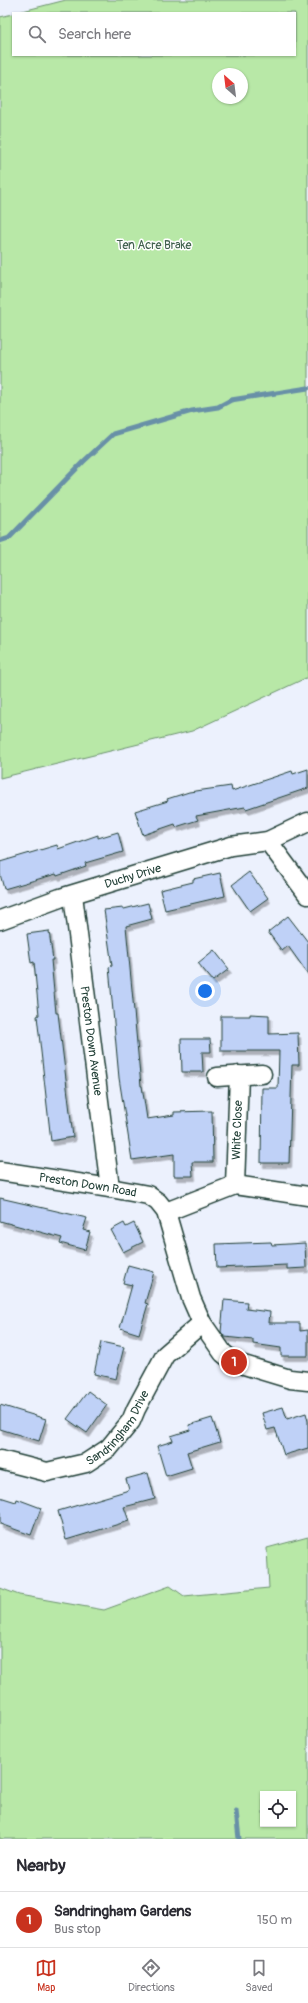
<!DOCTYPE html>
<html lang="en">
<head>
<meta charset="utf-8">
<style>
  :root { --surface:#fff; --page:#f2f2f3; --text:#2b2b33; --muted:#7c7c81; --line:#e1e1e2; --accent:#c8321e }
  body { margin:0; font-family:Pangolin,sans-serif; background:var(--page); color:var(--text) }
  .controls { position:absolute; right:12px; bottom:12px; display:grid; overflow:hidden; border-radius:0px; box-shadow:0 1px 3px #0004 }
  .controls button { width:36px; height:36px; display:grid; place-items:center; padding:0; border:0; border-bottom:1px solid var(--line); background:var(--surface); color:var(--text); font:20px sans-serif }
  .compass { position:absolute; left:212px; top:68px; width:36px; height:36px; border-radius:50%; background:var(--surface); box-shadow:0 1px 3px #0004; rotate:332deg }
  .you { position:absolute; left:205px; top:991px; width:14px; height:14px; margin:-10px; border:3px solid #fff; border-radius:50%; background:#1a73e8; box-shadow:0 0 0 6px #1a73e833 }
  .badge { display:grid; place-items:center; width:26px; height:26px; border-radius:50%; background:var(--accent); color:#fff; font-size:13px; font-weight:700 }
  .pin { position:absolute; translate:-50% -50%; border:2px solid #fff; box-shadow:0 1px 4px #0006 }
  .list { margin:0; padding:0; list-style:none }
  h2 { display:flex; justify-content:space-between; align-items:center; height:52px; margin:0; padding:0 16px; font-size:17px }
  h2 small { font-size:13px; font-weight:400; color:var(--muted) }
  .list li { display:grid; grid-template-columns:26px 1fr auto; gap:12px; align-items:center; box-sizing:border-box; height:56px; padding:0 16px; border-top:1px solid var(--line) }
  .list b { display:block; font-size:15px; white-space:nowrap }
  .list p { margin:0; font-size:13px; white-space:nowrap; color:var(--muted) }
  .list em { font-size:13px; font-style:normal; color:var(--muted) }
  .icon { flex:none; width:22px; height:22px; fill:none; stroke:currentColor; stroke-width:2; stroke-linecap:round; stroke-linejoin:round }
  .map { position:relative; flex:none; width:308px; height:1839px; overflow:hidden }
  .search { position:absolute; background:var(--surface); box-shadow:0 1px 3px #0004; left:12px; right:12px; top:12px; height:44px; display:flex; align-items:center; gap:10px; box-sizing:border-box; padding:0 14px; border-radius:0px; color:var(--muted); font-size:15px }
  .sheet { height:108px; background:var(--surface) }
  nav { display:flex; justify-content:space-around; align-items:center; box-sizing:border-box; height:56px; border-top:1px solid var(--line); background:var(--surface); font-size:11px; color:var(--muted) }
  nav a { display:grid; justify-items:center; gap:2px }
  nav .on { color:var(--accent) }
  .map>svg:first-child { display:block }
</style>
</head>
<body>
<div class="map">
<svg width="308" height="1839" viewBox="0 0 308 1839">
  <defs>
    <filter id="shadow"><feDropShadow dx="2.5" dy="4.5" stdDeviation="0" flood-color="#0004"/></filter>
  </defs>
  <rect width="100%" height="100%" fill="#ecf1fd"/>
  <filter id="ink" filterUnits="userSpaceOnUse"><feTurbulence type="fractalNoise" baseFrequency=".025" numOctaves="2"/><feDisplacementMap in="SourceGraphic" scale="8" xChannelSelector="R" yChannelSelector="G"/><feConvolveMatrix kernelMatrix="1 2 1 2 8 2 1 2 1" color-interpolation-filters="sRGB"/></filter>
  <g filter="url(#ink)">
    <path fill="#b8e8a7" stroke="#6c926e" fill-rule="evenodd" d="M66,0H308V677L192,731L0,778V17L13,14V55H295V13H15ZM218,74H242V98H218Z
      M308,1537V1839H0V1588L19,1595L104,1610L170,1586L184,1596L269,1588L267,1548ZM263,1794H293V1824H263Z"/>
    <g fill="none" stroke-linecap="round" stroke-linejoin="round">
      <path stroke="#6890a7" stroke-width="5" d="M0,541L9,538L83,462L113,434L192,411L218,407L231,400L308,388
        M236,1811L239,1839"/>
    </g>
    <path fill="#bfd1f7" stroke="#1f3d34" filter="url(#shadow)" d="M308,769V788L246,809L245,807L196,816L198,820L176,827L175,824L143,835L135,811L168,801L167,799L189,792L231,786L232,791L292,771L293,774Z
      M118,832L123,852L85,863L86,866L57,876L56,874L4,889L0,874V862L57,845L58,849L98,835V838Z
      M249,872L268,898L250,911L232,885Z
      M220,873L225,896L165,910L160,890L193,882V879Z
      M148,903L152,919L126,926L141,1086H142L147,1119L174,1115V1112L212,1111L213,1162H192L193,1176H174V1154L132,1160L119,1078L109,967L112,966L104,910L123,908L124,909Z
      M288,916L308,942V974L288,946L282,951L268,932Z
      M49,931L53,960H51L56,1013H58L73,1137L51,1141L37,1016L39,1015L34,962L31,963L27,934Z
      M214,950L229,969L213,981L198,963Z
      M250,1014L269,1015V1034L298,1033L299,1065H292L289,1163H261L262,1088H278L279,1051H221V1016H250Z
      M181,1039H210L211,1052H202L203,1072H182Z
      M0,1198L87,1218L83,1230L90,1232L85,1250L60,1243L62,1238L0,1221Z
      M124,1223L126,1227L134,1223L143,1242L123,1252L111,1230Z
      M271,1242L272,1245L305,1243L306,1268L287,1269V1265L217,1268L216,1244Z
      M128,1265L154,1272L145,1303L148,1304L139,1334L120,1328L132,1285L123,1283Z
      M224,1300L247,1302L246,1309L270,1312L269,1323H300V1331L308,1330V1356H281V1348L253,1344V1340L225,1337L221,1332Z
      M101,1342L124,1347L116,1379L94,1374Z
      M88,1391L107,1405L87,1433L67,1419Z
      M0,1405L46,1419L39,1441L0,1429Z
      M283,1407L287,1419L306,1413L308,1421V1448L284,1455L275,1428L267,1430L262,1413Z
      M212,1418L220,1442L187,1452L192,1468L166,1476L157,1446L173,1441L171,1436L190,1430L189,1425Z
      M148,1473L155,1499L124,1507L129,1521L66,1540L58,1511L129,1490L126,1479Z
      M0,1497L16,1502L17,1499L41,1508L31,1535L0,1524Z"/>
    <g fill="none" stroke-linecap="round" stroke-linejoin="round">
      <defs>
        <g id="minor">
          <path d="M268,841L308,895"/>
          <path id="s1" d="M73,895L110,1188"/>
          <path id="s2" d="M0,920L60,898L231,846L268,841L308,822"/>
          <path d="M217,1077L262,1074"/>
          <path id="s3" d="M0,1171L110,1188L148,1195L158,1202L166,1212L191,1298L202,1323L223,1353L234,1362L290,1379L308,1381"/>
          <path id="s4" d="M235,1185L239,1075"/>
          <path d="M166,1212L235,1185L308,1196"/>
          <path id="s5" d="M0,1460L47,1472L86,1463L109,1448L131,1421L136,1409L165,1355L202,1323"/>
        </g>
      </defs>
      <use href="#minor" stroke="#1f3d34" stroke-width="21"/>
      <use href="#minor" stroke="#fff" stroke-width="18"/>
    </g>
  </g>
  <g text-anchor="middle" stroke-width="3" stroke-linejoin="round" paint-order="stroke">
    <g font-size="12" fill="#3e5f4b" stroke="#fff">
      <text x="154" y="249">Ten Acre Brake</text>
    </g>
    <g font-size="12" fill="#1f3d34" stroke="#fff">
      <text dy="4" stroke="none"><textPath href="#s2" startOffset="140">Duchy Drive</textPath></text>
      <text dy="4" stroke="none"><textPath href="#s1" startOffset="147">Preston Down Avenue</textPath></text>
      <text dy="4" stroke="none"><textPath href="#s4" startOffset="55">White Close</textPath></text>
      <text dy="4" stroke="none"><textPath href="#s3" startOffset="89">Preston Down Road</textPath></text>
      <text dy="4" stroke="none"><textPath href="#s5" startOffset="137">Sandringham Drive</textPath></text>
    </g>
  </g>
</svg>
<div class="controls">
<button><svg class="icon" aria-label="locate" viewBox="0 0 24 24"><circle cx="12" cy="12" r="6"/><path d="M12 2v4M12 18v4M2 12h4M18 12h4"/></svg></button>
</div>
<svg class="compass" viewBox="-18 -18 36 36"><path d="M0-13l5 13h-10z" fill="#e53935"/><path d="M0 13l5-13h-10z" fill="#7c7c81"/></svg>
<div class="you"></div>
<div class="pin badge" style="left:234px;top:1362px">1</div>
<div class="search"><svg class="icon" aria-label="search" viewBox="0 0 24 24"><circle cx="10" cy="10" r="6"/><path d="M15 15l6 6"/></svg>Search here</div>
</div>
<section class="sheet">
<h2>Nearby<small></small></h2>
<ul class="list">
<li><span class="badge">1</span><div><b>Sandringham Gardens</b><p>Bus stop</p></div><em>150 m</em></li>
</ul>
</section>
<nav>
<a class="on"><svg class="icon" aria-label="map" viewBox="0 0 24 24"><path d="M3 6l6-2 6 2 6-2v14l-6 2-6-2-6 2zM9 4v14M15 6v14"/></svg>Map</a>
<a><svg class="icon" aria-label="directions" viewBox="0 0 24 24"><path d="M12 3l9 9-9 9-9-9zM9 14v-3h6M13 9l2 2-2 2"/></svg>Directions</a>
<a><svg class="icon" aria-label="saved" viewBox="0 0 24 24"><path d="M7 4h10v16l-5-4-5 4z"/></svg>Saved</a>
</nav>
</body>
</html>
